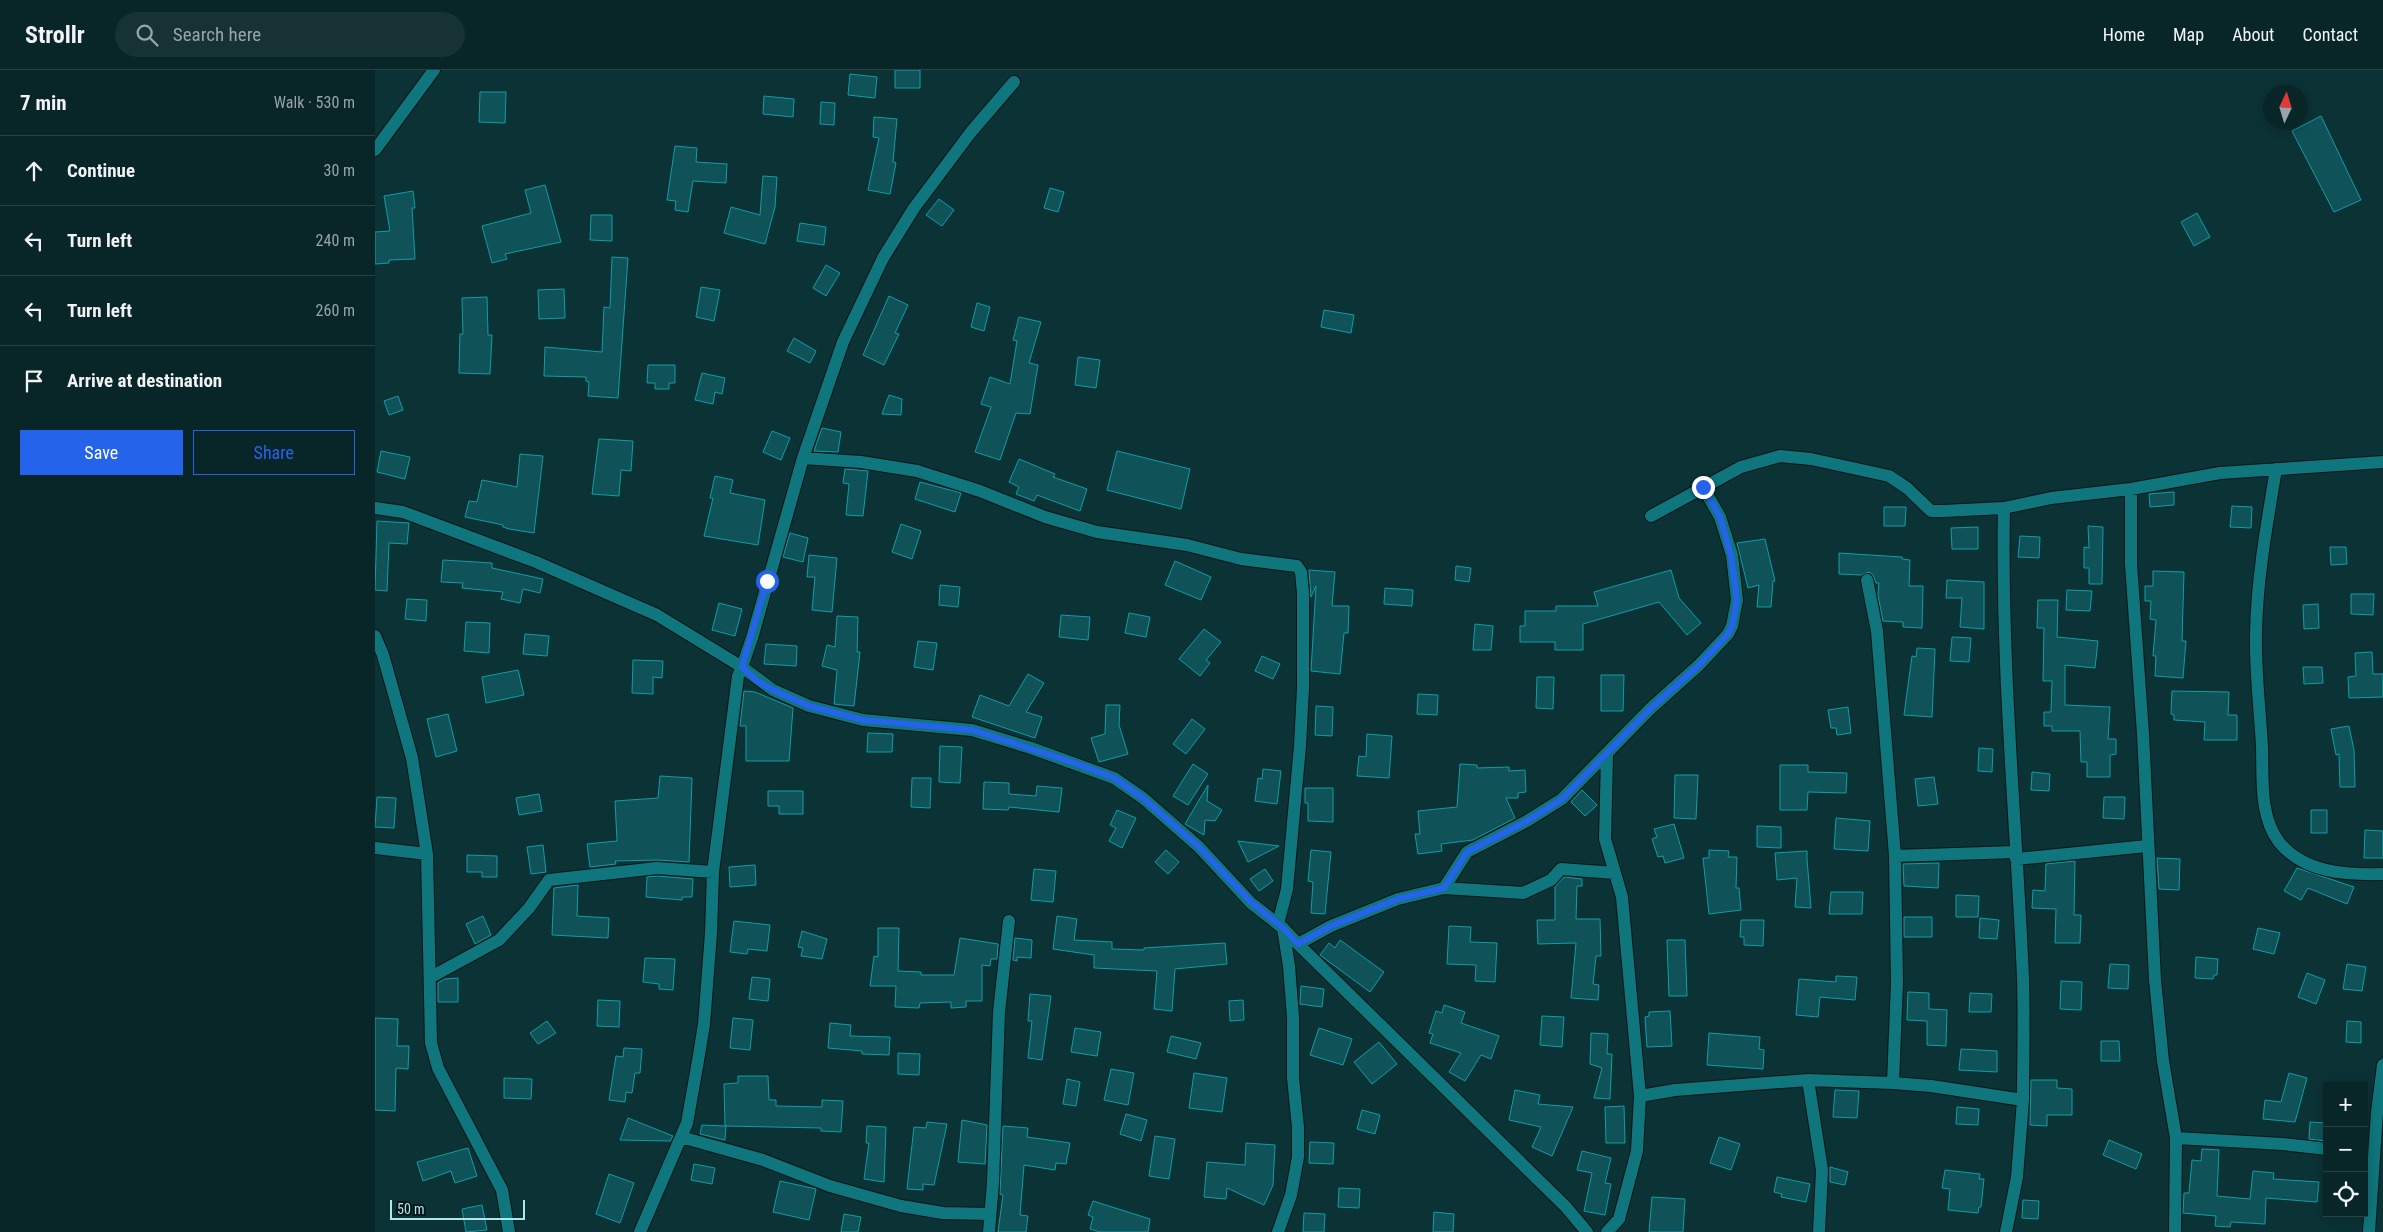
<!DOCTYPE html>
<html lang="en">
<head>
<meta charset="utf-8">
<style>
  :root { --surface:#082628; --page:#163234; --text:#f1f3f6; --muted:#98a5a8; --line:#294345; --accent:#2563eb }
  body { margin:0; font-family:"Roboto Condensed",sans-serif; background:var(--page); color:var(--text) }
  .controls { position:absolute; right:15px; bottom:15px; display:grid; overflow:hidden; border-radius:0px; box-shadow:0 2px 12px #0003 }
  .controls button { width:45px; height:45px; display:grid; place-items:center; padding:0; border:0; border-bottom:1px solid var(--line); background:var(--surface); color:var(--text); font:25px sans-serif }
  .compass { position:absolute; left:1888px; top:15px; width:45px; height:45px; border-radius:50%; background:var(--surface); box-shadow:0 2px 12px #0003; rotate:4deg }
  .scale { position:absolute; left:15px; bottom:12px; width:135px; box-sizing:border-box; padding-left:5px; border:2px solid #b2e5e9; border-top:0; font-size:14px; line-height:18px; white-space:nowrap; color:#b2e5e9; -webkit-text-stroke:4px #00181a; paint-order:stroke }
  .stop { position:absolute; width:15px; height:15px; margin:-11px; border:4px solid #2563eb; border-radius:50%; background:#fff }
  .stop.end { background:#2563eb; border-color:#fff; box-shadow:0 1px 5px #0008 }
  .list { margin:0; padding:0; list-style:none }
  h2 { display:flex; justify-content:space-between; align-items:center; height:65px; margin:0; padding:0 20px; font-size:21px }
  h2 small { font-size:16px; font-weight:400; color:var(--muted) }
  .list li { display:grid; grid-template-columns:32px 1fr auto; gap:15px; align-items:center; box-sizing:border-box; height:70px; padding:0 20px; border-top:1px solid var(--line) }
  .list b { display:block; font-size:19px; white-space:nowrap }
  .list em { font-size:16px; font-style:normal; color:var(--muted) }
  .actions { display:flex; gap:10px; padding:15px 20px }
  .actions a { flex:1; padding:11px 0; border:1px solid var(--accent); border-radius:0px; text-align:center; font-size:18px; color:var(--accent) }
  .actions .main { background:var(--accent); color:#fff }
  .icon { flex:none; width:28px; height:28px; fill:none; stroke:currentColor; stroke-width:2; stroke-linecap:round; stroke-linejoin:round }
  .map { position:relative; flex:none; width:2008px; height:1162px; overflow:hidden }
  header { display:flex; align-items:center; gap:30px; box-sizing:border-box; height:70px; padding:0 25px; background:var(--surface); border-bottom:1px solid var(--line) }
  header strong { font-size:24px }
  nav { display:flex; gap:28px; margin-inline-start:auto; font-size:18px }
  .search { width:350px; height:45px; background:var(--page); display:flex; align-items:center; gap:12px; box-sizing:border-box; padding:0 18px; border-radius:28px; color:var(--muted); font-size:19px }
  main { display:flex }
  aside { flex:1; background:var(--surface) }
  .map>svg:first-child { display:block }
</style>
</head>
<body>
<header>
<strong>Strollr</strong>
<div class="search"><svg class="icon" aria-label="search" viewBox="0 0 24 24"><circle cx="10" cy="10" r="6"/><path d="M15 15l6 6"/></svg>Search here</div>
<nav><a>Home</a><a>Map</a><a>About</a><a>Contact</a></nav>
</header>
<main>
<aside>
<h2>7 min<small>Walk · 530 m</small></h2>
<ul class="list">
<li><svg class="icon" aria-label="ahead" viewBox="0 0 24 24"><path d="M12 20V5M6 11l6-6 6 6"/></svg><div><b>Continue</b></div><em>30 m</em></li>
<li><svg class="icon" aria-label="left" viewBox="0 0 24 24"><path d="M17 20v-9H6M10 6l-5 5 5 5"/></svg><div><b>Turn left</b></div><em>240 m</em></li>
<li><svg class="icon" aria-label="left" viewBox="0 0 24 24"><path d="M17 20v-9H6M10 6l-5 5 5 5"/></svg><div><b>Turn left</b></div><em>260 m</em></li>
<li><svg class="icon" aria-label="arrive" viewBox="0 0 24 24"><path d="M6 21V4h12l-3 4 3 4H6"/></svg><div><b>Arrive at destination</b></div></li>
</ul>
<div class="actions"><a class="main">Save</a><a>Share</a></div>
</aside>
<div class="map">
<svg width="2008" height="1162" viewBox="0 0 2008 1162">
  <rect width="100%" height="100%" fill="#0b3235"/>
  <path fill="#0f5358" stroke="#109da7" d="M520,0H545V18H520Z
    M475,4L502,7L500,28L473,25Z
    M105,22H131L130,53L104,52Z
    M389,26L419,29L418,47L388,44Z
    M446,32L460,33L459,55L445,54Z
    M1946,46L1986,130L1959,142L1917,61Z
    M499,47L522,49L518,92L521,93L515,124L493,120L504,68L498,67Z
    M300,76L322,78L321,92L352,94L351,113L318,111L313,142L300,140L301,131L292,130Z
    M388,106L402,107L400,137L390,174L349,163L356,137L385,145Z
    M170,115L186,172L130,184L132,189L117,193L107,156L156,143L150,120Z
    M675,118L689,122L683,142L669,138Z
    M38,121L40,138H37L40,189L14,190V193L0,194V162L15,161L9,126Z
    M564,129L579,140L567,156L551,145Z
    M1822,143L1835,167L1819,176L1806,152Z
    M216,145H237V171L215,170Z
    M425,153L451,157L449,175L422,171Z
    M237,187L253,188L243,328L213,326L214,312L211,311V307L169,306L170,277L227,282L229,237L235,238Z
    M451,195L465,203L451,226L438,218Z
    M326,217L345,220L339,251L321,247Z
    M189,219L190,248L164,249L163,220Z
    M514,226L533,235L520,263L524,264L509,295L488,285Z
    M112,227L113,265H117L115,304L84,303L85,264H88L87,228Z
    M602,233L615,237L609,261L596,257Z
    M949,240L979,245L976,263L946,257Z
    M644,247L666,252L654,293L663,295L655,344L641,343L625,390L600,382L616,337L606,334L615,307L635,314L642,271L638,270Z
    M419,268L441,281L435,293L412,281Z
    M703,287L725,290L721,318L700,315Z
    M273,295H300V313H294V319H280V313H272Z
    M327,303L350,308L347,324L340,322L338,334L320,330Z
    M514,325L527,329L526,345L507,344Z
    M23,326L28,340L14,345L9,331Z
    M447,358L466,362L463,382L439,381Z
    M397,361L415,368L406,390L388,382Z
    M224,369L258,371L256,401L246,400L244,426L217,424Z
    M6,381L35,387L30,409L2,402Z
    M742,381L815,399L806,439L732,420Z
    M145,384L168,386L159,463L134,459L128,457V455L90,447L94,431L102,432L107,410L142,417Z
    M644,389L680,404L678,407L712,419L705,441L662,425L659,431L641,424L644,417L634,412Z
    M470,399L493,401L488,446L471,445L474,414L468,413Z
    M340,406L358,410L355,423L390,430L383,475L329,466L338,428H335Z
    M545,412L586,423L580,442L540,429Z
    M1799,422V435L1775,437L1774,424Z
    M1857,436L1877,437L1876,458L1855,457Z
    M1509,437H1531L1530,456H1509Z
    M2,451L34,453L32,474L14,473L12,521L0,520Z
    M526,454L546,461L537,489L517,482Z
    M1713,456L1728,457L1727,514H1714V498H1709V477L1714,478Z
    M1603,457V479H1577L1576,458Z
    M415,463L433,468L428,492L408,487Z
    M1645,466L1665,467L1664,488L1643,487Z
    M1390,469L1400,511H1398L1396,537H1382L1384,515L1373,518L1362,473Z
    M1955,477H1971L1972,494L1956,495Z
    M1464,483L1527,487V489L1535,490L1534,516H1548L1547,558L1528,557V552L1508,551L1503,525L1504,513H1501L1498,505L1494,502L1486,505L1464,504Z
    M434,485L462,488L457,542L437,540L440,507H432Z
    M68,490L117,493V498L168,509L165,523L148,519L145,533L126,529L128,522L87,518L88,513L66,512Z
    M800,491L836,507L826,530L790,515Z
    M1081,496L1096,498L1094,512L1080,510Z
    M934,500L960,502L957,536H974L973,563H969L965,604L936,601L941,516L936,527Z
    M1296,500L1304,528L1326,553L1312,565L1284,532L1208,554V580H1180V572H1145V556H1150V541H1181V536H1223L1219,522Z
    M1778,501L1809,502L1807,571H1811L1808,608L1780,606L1781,586H1778L1781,550L1775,549L1776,531H1770V516H1778Z
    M1572,510L1609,512V559L1585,557L1587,528H1571Z
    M565,515L585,517L583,537L564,535Z
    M1010,518L1038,520L1037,536L1009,534Z
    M1692,520L1717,521L1715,541L1691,540Z
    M1976,524H1999L1998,545L1976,544Z
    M32,529L52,530L51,551L30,549Z
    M1663,530H1683L1682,567L1723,571L1720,598L1690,595V635L1735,637L1733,669H1741V684L1735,685V707H1712V692H1706L1705,661H1677V656H1669V642H1676L1677,611H1668L1669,558H1662Z
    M344,533L367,539L360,566L337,560Z
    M1943,534L1944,558L1929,559L1928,535Z
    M754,543L775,547L771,567L750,563Z
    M686,545L715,547L713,570L684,567Z
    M462,546L483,547L482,582H485L479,636L459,634L462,600L447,596L452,575L460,577Z
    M91,552L115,553L114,583L89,581Z
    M1100,554L1118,556L1116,580H1098Z
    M829,559L846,572L831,590L835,593L825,606L804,589Z
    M150,564L174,566L172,586L148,584Z
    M1577,567L1596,568L1594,592L1575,591Z
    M543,571L562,573L558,600L539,597Z
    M391,574L422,576L421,596L389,594Z
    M1542,578L1560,579L1557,647L1529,645L1537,586L1541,587Z
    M1997,582L1998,604H2008V627L1974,628L1973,607L1981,606L1980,583Z
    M887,586L905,594L898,609L880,601Z
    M258,590L288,591L287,608L278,607V624L257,623Z
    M1928,597H1947L1948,613L1929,614Z
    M143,600L149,625L111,633L107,607Z
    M653,604L669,613L651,642L667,647L660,668L597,647L605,625L634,636Z
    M1226,605H1249L1248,641H1226Z
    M1162,607H1179L1178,639L1161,638Z
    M369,621L380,622L418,638L414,691H371V656H365Z
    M1797,621L1854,622L1853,645H1862V670H1829L1830,652L1799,650V645L1796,644Z
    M1043,624L1063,625L1062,645L1042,644Z
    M731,635H745L744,655L753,684L724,692L716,668L730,664Z
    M941,636L958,637L957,666L940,665Z
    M1473,637L1476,663L1462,665L1461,658H1456L1453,640Z
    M73,644L82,681L61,687L52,649Z
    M817,649L830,659L811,684L798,674Z
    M1974,656L1979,680L1980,717H1965L1964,684L1961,685L1956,659Z
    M493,663L518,664L517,682H492Z
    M992,664L1017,666L1014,708L982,706L984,686L991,687Z
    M565,676L587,677L585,713L564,712Z
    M1604,678L1618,679L1617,702L1603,701Z
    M818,694L833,704L813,735L798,726Z
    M1085,694L1102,695V698L1134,697V701L1150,700L1151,722L1143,723V728H1131L1140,748L1098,770L1066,774L1067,781L1043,784L1040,764H1045L1043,741L1082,737Z
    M1405,695H1433V702L1472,703L1471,723L1433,722L1432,740H1405Z
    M888,699L906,701L902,734L880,731L883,708L887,709Z
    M1657,702L1675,704L1674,721L1656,720Z
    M1300,705H1323L1321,749L1299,748Z
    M285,706L317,708L314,792L282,790L240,791L241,794L215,797L212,774L242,771L240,731L283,728Z
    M1559,707L1563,734L1543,736L1540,709Z
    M537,708H556L555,738L536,737Z
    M609,712L634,713V724L661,726L662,716L687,718L684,742L634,737L633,740L608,739Z
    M833,715L832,731L847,740L840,751L830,750L829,765L810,754Z
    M930,718H958V752L933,751V733H930Z
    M1207,720L1222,735L1210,746L1196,732Z
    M393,721H428V744H404V736H393Z
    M164,724L167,741L144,745L141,728Z
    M2,727L21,728L19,758L0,757Z
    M1729,727H1750L1749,749L1728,748Z
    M742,740L761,748L747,778L734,771L741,758L735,755Z
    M1936,740H1952V763H1936Z
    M1461,748L1495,751L1493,781L1459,779Z
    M1299,754L1309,788L1290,793L1288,786L1283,787L1277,769L1282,767L1279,759Z
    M1382,756L1406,757V778L1382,777Z
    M1990,760L2008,761V788H1989Z
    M863,771L904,776L873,792Z
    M168,775L171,802L156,804L152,777Z
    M791,780L804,792L793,804L780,792Z
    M936,780L956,782L950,844L936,843L938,812L933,811Z
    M1334,780L1354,781L1353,787H1362L1361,818H1364L1366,840L1334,844L1328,788H1334Z
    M1432,781V789L1436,838L1420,837L1422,808L1402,810L1400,783Z
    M92,785L122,786V807H107V802H92Z
    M1782,788L1805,789L1804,820L1784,819Z
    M1700,791L1699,845H1706L1705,873H1680L1681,839L1657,838L1658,820L1670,821L1671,794Z
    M1564,793L1563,818L1529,816L1528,794Z
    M380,795L381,815L355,817L354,797Z
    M1922,798L1979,817L1972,834L1933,818L1926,830L1909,821Z
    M659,799L681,801L678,832L656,830Z
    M890,799L898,811L884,821L875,809Z
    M282,806L318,809L317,827H307V830L271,827L272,807Z
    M1189,807L1207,809V816H1202L1201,849H1225L1226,886H1221L1218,914L1224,915L1223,930L1196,928L1201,873L1163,874L1162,850H1180V817Z
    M203,815L202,846L234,848L233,868L177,865L179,818Z
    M1456,822H1488L1487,844H1454Z
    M1581,825L1604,826L1603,847H1581Z
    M108,846L116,865L100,874L91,854Z
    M682,846L702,849L699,870L737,872V879L769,880V878L850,873L852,894L800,899L797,941L779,939L782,901L719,898V885L678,879Z
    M1529,847H1557V867H1529Z
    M1605,848L1624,850L1622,869L1604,868Z
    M1366,850H1389L1388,876L1369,875V867H1365Z
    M359,851L395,855L392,881L373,879L372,884L355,882Z
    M1074,856L1096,857L1095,872L1122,873L1120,912L1100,911L1101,895L1072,894Z
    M503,858H524L523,901L546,902V905H579L585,868L623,874L622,889H616L615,896L607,895V931H591V937L576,938V932L545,933L544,938L520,937L521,916H495L499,886L503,887Z
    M1883,858L1905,863L1899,884L1878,879Z
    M427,861L452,869L447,889L426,886L428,878L423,877Z
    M640,868L657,870L656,888L642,887V891L638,890Z
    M965,870L1009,902L995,922L945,885L954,873L960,878Z
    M1292,870H1310L1312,926H1294Z
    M1821,887L1843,889L1842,905H1839L1838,909L1820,908Z
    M270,888L300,889L298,920L284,919V914L268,912Z
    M1735,894L1754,895L1753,919L1733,918Z
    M1972,894L1991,897L1987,921L1968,919Z
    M1932,903L1950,910L1941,934L1923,927Z
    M1461,906L1482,907L1480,930L1445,927L1443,947L1421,945L1424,909L1461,912Z
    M377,907L395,909L393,931L374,929Z
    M83,908V932H63V913L70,909Z
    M1686,911L1707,912L1706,940L1685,939Z
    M926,916L949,919L947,937L925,934Z
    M1533,922L1554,923V939L1572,940L1571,976L1552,975V951L1532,950Z
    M1595,923L1617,924L1616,942H1594Z
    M655,924L676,926L667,990L653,988L657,951H653Z
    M223,930L245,931L244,957L222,956Z
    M868,930L869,950L855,951L854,931Z
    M1069,935L1090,942L1086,953L1124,966L1116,989L1106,985L1090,1011L1074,1002L1086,983L1055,973L1058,964L1054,963L1061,941L1067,943Z
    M1295,941L1297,976L1272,977L1270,947L1274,946V942Z
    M1167,946L1189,947L1187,977L1165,975Z
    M0,948L23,949L22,976H34L33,999L21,998L20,1041L0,1040Z
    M358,948L378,950L375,980L355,978Z
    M172,951L181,963L163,974L155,963Z
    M1972,951L1986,952V973L1971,972Z
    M455,953L476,955L475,966L515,967L514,985L487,984V981L453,978Z
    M700,958L726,962L722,986L696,982Z
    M944,958L977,969L968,995L935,985Z
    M1216,963L1233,964L1232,984H1237L1235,1029L1219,1028L1227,998L1215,994Z
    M1334,963L1385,967L1384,979L1389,980L1388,999L1332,995Z
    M796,966L826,973L821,989L792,982Z
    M1726,971H1744L1745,991H1726Z
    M1004,972L1022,994L997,1014L979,992Z
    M249,978L267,979L265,1003H260L257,1023L251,1022L250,1032L234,1030L241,986L248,987Z
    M1586,979L1622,981V1002L1584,1000Z
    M523,983L545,984L544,1005L523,1004Z
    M736,999L759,1003L753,1035L729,1030Z
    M819,1003L852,1008L847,1042L814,1038Z
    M1914,1003L1932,1008L1920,1052L1888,1049L1890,1030L1906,1032Z
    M363,1006H393L394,1030H401V1036L447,1037V1030L468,1031L466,1062L446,1061V1058L350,1056L349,1014L363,1013Z
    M129,1008L157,1009L156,1029L129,1028Z
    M692,1009L705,1012L701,1036L688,1034Z
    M1656,1010H1682V1018L1697,1019V1045H1672V1056L1655,1055Z
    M1140,1020L1165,1025L1163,1034L1198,1037L1177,1086L1157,1077L1166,1057L1134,1050Z
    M1460,1020L1484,1021L1482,1048L1458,1047Z
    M1249,1036L1250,1073H1231L1230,1037Z
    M1582,1037L1604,1039L1603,1055L1581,1054Z
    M987,1040L1005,1045L1000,1064L982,1059Z
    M751,1044L772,1050L766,1071L745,1064Z
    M253,1048L298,1066L295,1071L245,1070Z
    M587,1050L612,1055L610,1094L583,1092Z
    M552,1052L572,1054L559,1115L548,1114V1120L532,1119L539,1057L551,1058Z
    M1935,1052L1952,1053V1071L1934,1069Z
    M327,1055L351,1056L350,1070L325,1064Z
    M492,1056L511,1057L509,1112L489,1109L494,1073H491Z
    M628,1056L653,1058L652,1067L695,1073L691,1094L681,1093L680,1100L649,1095L645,1145L653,1146L651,1162H623L628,1125L625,1124Z
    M780,1066L800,1069L794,1109L774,1106Z
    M1344,1067L1365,1074L1356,1100L1335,1093Z
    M1734,1070L1767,1084L1761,1099L1728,1085Z
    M935,1072L959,1073L958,1094L934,1093Z
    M871,1073L900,1075L898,1115L889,1135L852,1118L851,1129L829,1127L832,1092L870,1095Z
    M93,1078L102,1106L80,1113L76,1101L48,1111L42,1092Z
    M1827,1079L1844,1080L1842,1126L1875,1129L1878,1101L1899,1103L1898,1109L1944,1112L1942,1132L1891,1128L1890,1154L1856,1152L1855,1157L1840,1156L1841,1146L1808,1143L1809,1123H1814L1817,1090L1826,1091Z
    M1207,1081L1236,1088L1230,1113L1236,1114L1230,1145L1209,1141L1217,1103L1202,1100Z
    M319,1094L340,1098L337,1114L316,1110Z
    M1455,1097L1473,1102L1470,1115L1455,1112Z
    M1570,1100L1605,1104L1604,1109H1609L1606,1137H1604L1603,1143L1573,1140L1575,1119L1567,1118Z
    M234,1104L259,1113L245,1153L221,1144Z
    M1402,1107L1435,1114L1431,1132L1406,1127L1407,1124L1399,1122Z
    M405,1111L441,1119L434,1150L398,1142Z
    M964,1118L985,1119L984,1138L963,1137Z
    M1277,1127L1310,1129L1308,1162H1274Z
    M1648,1130L1664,1131L1663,1149L1647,1148Z
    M718,1131L775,1149L773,1162H725L715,1159L718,1147L713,1145Z
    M107,1135L112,1160L91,1162L87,1139Z
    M1059,1142L1079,1144L1078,1162H1058Z
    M929,1143L950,1144L949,1162H928Z
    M469,1144L486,1147L483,1162H466Z"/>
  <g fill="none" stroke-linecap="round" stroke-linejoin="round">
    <defs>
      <path id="street" d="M0,80L59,0
        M428,388L486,392L542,401L605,421L670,447L722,462L812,475L866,489L922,496L926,502L928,523V618L925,676L912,819L903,854
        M1901,399C1892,453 1882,508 1881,563C1880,601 1885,639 1887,677C1888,707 1884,746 1904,772C1929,803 1971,805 2008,804
        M1756,419V494L1768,664L1780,910L1788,991L1801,1068L1800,1162
        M0,438L28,442L161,492L282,545L367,597L377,568L428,388L468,272L508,188L539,138L596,62L639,12
        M1629,438C1626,588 1640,737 1647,887C1650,934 1648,983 1648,1030
        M1276,446L1366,397L1405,386L1436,389L1514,406L1532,418L1556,441H1568L1629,438L1676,428L1756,419L1845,403L2008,392
        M0,566L8,585L37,688L52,784L56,973L63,998L127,1120L134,1162
        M1232,685L1230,769L1247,827L1265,1026L1262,1081L1244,1149L1232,1162
        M0,778L52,784
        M1520,786L1640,782
        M1641,789L1772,776
        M1069,818L1148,823L1176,810L1186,799L1240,803
        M56,907L124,870L154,838L174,810L282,798L338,802
        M1433,1010L1447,1100L1444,1162
        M1518,1013L1556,1016L1648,1030L1642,1107L1631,1162
        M1265,1026L1300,1020L1433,1010L1518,1013L1522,912L1520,786L1502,561L1492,510
        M306,1067L388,1090L455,1116L526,1136L568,1143L615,1144
        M1801,1068L1908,1074L1952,1079
        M265,1162L312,1053L323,991L329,954L336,863L338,802L363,606L367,597L398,620L434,636L488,650L597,660L656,678L739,708L768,728L824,777L876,833L908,858L923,874
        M614,1162L618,1112L624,942L634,851
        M903,1162L916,1125L923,1087V1057L918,1008V947L914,896L908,858
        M1212,1162L1191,1137L923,874L956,856L1023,829L1069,818L1092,782L1152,751L1187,729L1275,639L1324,595L1353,564L1357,556L1362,530L1357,485L1345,447L1328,417
        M1994,1162L2002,1042L2008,995"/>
    </defs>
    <use href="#street" stroke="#081718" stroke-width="14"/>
    <use href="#street" stroke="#0f767d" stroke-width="12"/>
  </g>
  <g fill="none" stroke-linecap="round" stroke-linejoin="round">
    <path stroke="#2563eb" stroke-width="6" d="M392,511L367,597L382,611L398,620L434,636L488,650L597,660L697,692L739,708L768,728L824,777L876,832L908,858L923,874L956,856L1023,829L1069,818L1092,782L1152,751L1187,729L1275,639L1324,595L1353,564L1357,556L1362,530L1356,485L1345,447L1328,417"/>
  </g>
</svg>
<div class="controls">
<button>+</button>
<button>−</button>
<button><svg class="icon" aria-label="locate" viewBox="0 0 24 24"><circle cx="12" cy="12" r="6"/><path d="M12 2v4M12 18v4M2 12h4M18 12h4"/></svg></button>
</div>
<svg class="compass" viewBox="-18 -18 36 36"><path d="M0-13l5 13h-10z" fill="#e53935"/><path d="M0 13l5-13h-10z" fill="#98a5a8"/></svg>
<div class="scale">50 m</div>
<div class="stop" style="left:392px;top:511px"></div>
<div class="stop end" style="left:1328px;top:417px"></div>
</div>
</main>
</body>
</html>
